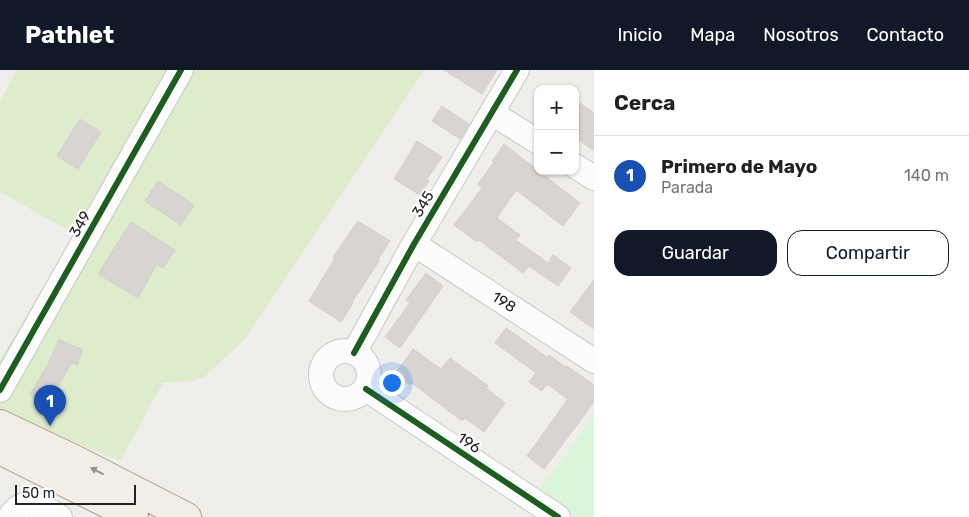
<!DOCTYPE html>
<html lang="es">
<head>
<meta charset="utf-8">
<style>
  :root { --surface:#fff; --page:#f6f6f6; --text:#222; --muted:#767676; --line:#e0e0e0; --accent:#111827 }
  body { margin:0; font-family:Rubik,sans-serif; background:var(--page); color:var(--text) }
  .controls { position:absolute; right:15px; top:15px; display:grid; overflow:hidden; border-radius:10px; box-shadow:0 1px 4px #0004 }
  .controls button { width:45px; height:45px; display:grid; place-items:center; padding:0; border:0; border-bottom:1px solid var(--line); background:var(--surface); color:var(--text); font:25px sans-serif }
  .scale { position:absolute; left:15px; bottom:12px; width:121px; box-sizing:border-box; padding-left:5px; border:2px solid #222; border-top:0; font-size:14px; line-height:18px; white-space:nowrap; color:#222; -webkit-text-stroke:4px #fff; paint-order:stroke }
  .you { position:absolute; left:391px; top:312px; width:18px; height:18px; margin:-12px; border:4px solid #fff; border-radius:50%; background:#1a73e8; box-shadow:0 0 0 8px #1a73e833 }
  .badge { display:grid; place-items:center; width:32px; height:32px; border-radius:50%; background:var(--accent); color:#fff; font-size:16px; font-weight:700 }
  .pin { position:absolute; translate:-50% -41px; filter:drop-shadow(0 1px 2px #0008) }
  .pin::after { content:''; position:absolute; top:26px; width:18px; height:15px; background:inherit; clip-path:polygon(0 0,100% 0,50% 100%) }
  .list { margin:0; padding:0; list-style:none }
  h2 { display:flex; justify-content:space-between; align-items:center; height:65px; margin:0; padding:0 20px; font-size:21px }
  h2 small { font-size:16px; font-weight:400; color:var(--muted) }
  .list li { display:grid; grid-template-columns:32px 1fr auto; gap:15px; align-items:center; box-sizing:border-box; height:80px; padding:0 20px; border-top:1px solid var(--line) }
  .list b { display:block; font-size:19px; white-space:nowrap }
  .list p { margin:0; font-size:16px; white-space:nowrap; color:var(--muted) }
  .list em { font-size:16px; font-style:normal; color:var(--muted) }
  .actions { display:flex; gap:10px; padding:15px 20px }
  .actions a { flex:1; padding:11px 0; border:1px solid var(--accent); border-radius:15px; text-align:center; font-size:18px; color:var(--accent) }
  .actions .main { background:var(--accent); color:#fff }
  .map { position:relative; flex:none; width:594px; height:447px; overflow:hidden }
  header { display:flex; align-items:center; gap:30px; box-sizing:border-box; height:70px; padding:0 25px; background:var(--accent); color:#fff }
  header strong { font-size:24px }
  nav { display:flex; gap:28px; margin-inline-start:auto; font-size:18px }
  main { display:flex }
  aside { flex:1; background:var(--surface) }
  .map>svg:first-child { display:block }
</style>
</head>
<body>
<header>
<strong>Pathlet</strong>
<nav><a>Inicio</a><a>Mapa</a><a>Nosotros</a><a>Contacto</a></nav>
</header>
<main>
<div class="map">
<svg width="594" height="447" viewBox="0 0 594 447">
  <rect width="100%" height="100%" fill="#f0eeeb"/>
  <path fill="#ddeccb" d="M17,0H424L245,269L204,307L191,311L163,313L120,391L0,341V290L75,164L0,122V31Z"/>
  <path fill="#daf5da" d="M594,345V447H575L539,421Z"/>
  <path fill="#d7d4d2" stroke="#d3d0cc" d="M444,0H497L482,24Z
    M575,30L594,43V81L575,67Z
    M442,36L469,54L460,69L432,51Z
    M80,49L101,62L78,99L57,86Z
    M417,71L442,87L427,109L429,111L420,125L394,109Z
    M504,74L580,133L563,156L516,120L497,148L520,165L516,170L548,193L553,185L571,198L558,216L529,196L523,203L479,170L477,172L454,155L482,118L478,114L494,92L492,91Z
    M158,111L194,135L181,155L145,131Z
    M358,151L390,171L378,190L379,191L352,232L353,233L341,252L309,231L335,188L333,187Z
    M131,152L175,180L163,198L157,194L138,228L98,204Z
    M426,203L443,216L400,278L385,267L410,233L406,230Z
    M594,210V259L570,242Z
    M506,258L547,287L549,285L566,297L567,296L594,315V332L544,399L527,386L568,329L547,314L542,321L529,312L536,303L495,273Z
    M59,269L83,280L77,295L72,293L47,334L30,324L48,295Z
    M413,279L441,299L450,288L488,316L486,318L505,333L484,362L465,348L462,351L412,313L410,315L395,304Z"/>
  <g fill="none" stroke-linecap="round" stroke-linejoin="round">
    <defs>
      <path id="minor" d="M492,43L538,72
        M575,96L594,108
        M414,174L594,291
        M321 305a24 24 0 1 1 48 0a24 24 0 1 1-48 0Z
        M354,283L414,174L517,0
        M366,319L558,447
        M0,320L181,0
        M10,447C22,426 43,436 60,447"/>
      <path id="major" d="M0,354L76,390L187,447
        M0,380L134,447"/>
    </defs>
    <use href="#minor" stroke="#c9c8c7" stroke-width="26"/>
    <use href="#major" stroke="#a79c86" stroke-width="30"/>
    <use href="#minor" stroke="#fdfcfc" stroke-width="24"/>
    <use href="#major" stroke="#f3ede7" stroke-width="28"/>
    <defs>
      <path id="cycleway" d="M354,283L414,174L517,0
        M366,319L558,447
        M0,320L181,0"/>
    </defs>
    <use href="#cycleway" stroke="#fff" stroke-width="9"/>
    <use href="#cycleway" stroke="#1b5e20" stroke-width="6"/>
  </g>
  <defs><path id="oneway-solid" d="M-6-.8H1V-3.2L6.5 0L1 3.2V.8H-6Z" transform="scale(1.25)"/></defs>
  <use fill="#95928e" href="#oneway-solid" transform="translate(97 401) rotate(-153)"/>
  <g text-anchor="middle" stroke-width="4.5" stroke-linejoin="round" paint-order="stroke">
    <g font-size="15" fill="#222" stroke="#fff">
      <text transform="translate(423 134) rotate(-59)" y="5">345</text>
      <text transform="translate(80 154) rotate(-60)" y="5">349</text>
      <text transform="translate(504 232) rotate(33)" y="5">198</text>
      <text transform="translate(469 373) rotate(34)" y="5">196</text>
    </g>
  </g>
</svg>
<div class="controls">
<button>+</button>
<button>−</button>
</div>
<div class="scale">50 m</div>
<div class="you"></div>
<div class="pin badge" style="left:50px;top:356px;background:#1a4fb4">1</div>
</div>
<aside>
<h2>Cerca<small></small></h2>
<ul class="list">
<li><span class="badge" style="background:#1a4fb4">1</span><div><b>Primero de Mayo</b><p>Parada</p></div><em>140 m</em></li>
</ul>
<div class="actions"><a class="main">Guardar</a><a>Compartir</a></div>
</aside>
</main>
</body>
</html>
